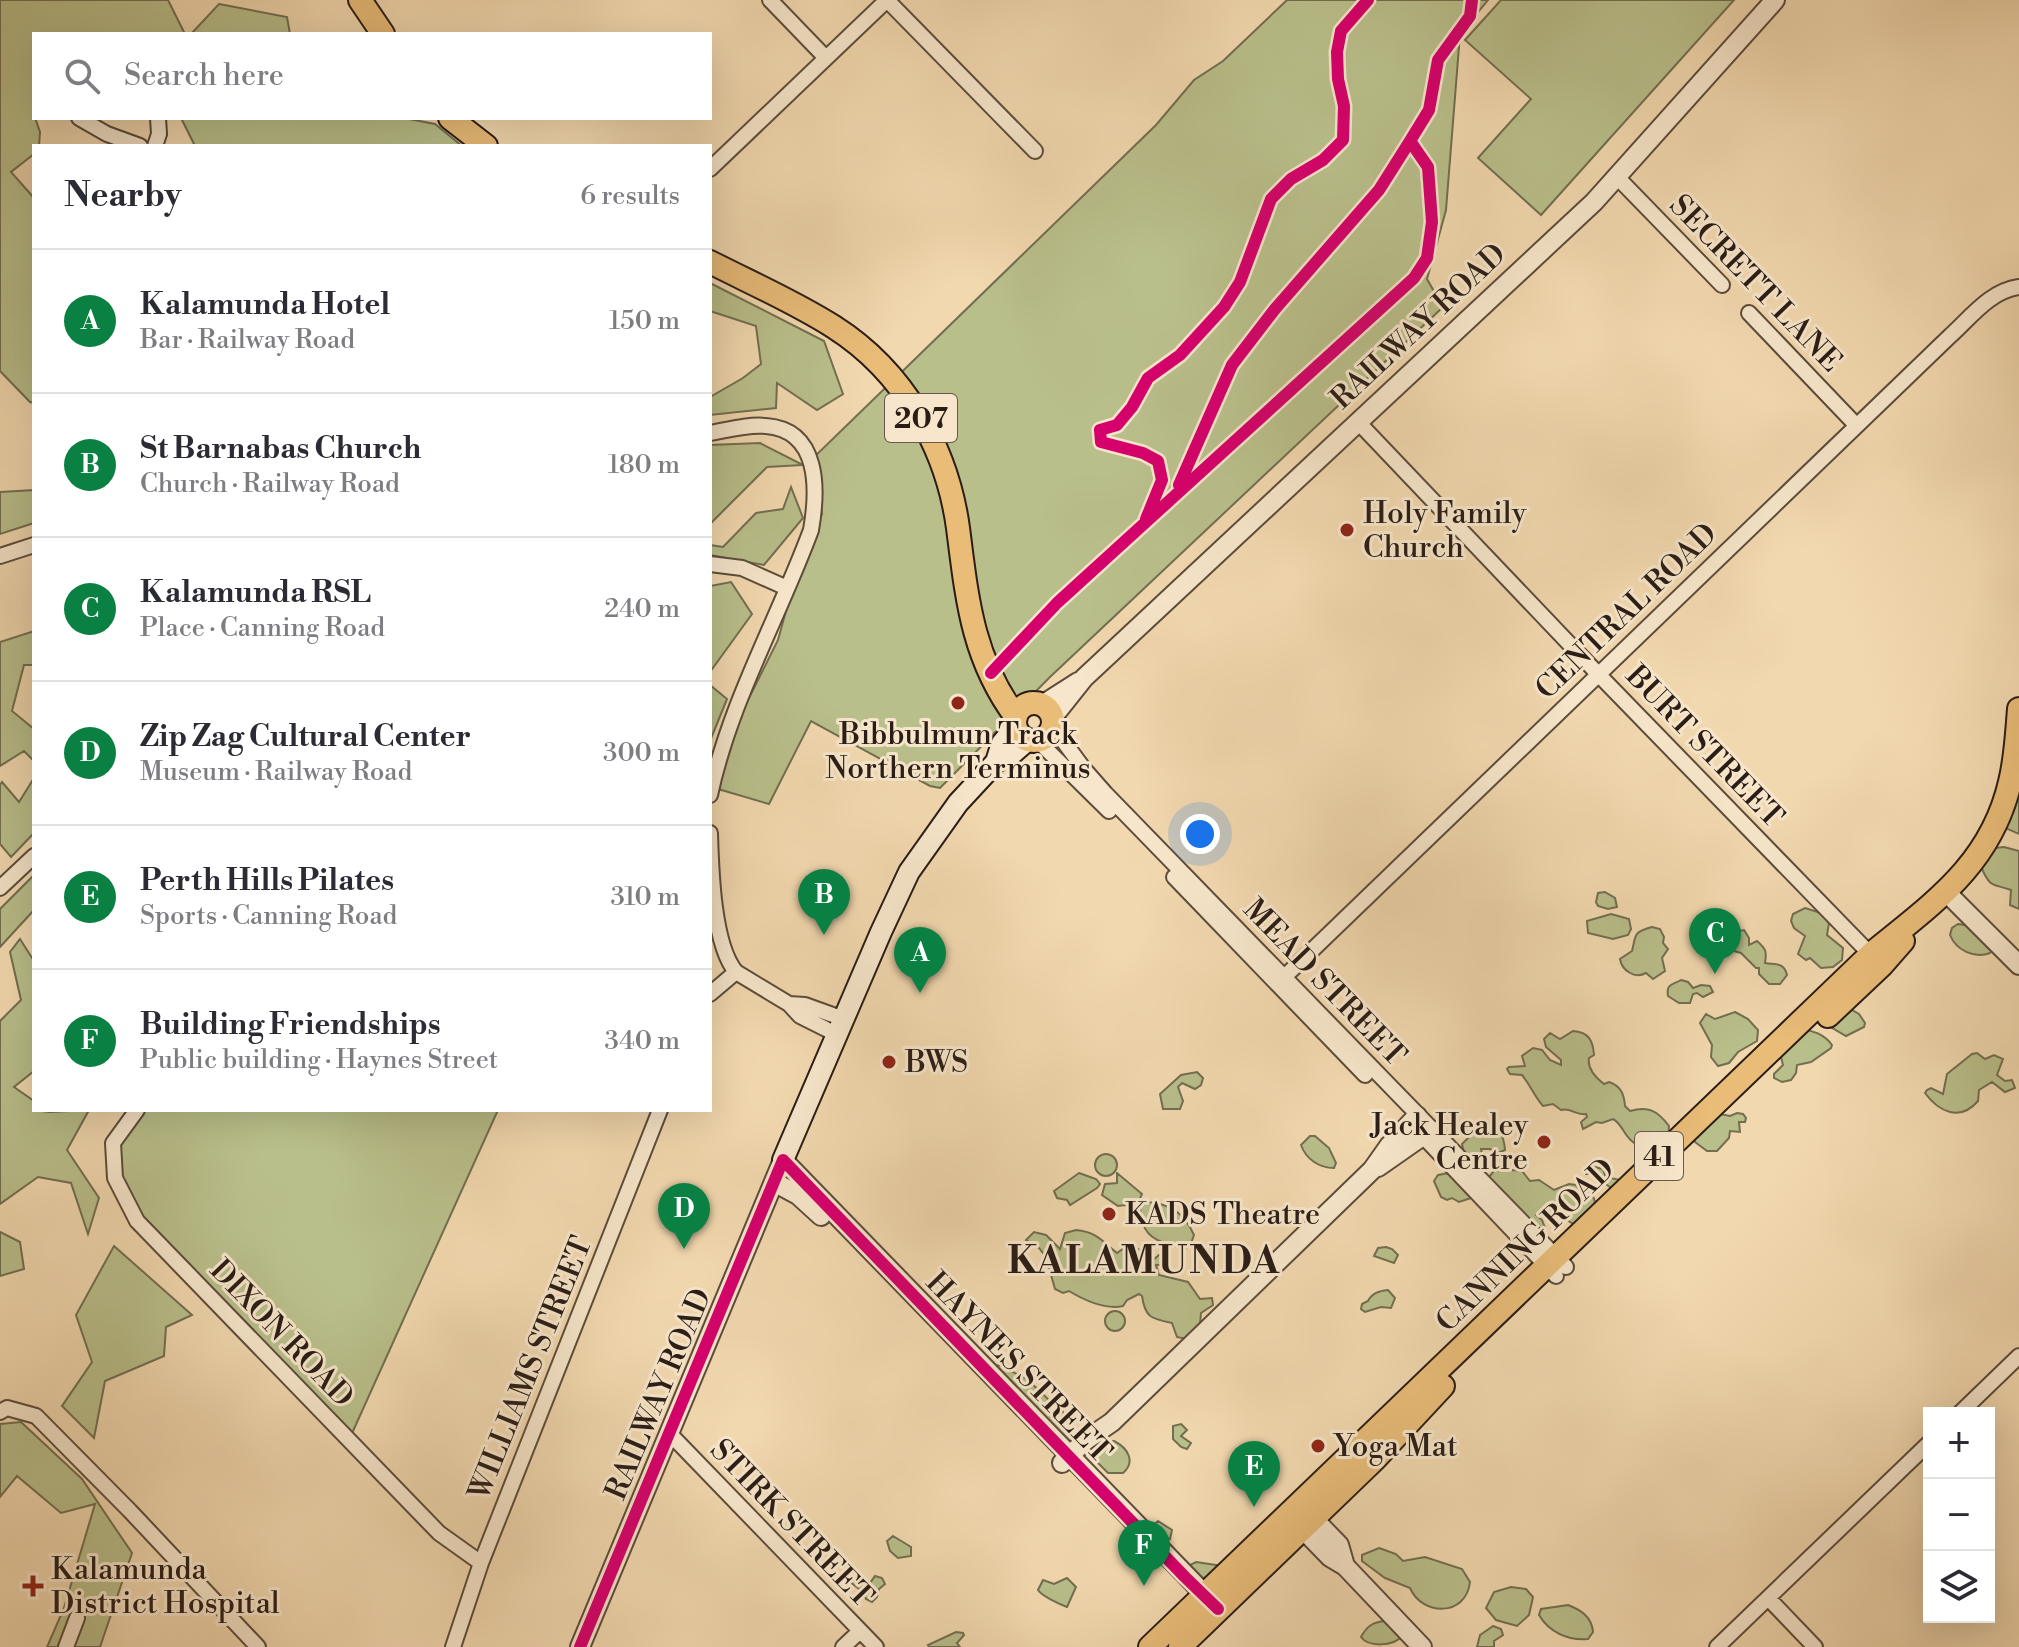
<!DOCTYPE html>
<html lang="en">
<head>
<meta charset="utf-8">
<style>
  :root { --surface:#fff; --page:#f7f7f7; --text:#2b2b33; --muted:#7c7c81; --line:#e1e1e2; --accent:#0b8043 }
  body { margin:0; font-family:"Libre Bodoni",serif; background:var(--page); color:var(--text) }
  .controls { position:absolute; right:24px; bottom:24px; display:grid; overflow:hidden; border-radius:0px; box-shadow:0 8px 32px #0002 }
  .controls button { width:72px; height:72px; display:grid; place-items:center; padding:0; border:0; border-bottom:2px solid var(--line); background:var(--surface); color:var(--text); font:40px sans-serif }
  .you { position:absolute; left:1200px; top:834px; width:28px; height:28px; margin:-20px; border:6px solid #fff; border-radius:50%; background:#1a73e8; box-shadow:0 0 0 12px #1a73e833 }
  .badge { display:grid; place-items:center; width:52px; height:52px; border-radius:50%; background:var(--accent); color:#fff; font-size:26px; font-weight:700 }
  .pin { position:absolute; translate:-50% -66px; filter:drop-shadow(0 2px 4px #0008) }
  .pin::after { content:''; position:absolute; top:42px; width:28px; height:24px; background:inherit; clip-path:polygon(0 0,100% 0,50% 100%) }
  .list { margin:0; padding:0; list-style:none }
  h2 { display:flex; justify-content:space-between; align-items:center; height:104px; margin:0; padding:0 32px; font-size:34px }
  h2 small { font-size:26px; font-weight:400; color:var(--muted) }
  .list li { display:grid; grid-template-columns:52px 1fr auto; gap:24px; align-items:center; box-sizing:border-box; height:144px; padding:0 32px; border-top:2px solid var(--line) }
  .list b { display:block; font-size:30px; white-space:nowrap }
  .list p { margin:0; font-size:26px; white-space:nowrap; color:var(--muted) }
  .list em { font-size:26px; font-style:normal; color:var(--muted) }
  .icon { flex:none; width:44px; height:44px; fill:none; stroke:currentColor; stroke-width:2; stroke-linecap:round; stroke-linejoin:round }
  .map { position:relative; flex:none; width:2019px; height:1647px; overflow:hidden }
  .search { position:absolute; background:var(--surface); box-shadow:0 8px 32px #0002; left:32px; top:32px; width:680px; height:88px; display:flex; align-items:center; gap:20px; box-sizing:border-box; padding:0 28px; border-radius:0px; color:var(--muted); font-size:30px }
  .panel { position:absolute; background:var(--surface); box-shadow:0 8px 32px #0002; left:32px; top:144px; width:680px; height:968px; border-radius:0px }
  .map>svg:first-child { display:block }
</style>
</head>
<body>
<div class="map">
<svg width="2019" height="1647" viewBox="0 0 2019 1647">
  <rect width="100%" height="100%" fill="#f2d8af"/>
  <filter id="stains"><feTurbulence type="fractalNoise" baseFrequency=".0025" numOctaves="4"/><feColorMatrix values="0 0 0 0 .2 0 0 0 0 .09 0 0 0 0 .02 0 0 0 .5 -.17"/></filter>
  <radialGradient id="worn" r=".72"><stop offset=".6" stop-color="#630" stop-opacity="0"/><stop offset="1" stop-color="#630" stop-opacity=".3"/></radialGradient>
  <path fill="#b9bf8b" stroke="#726e50" stroke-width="2" d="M0,0H168L185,34H34L33,112L40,132L39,146H34V154L11,172L34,198V403L30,402L0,371Z
    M1287,0H1488L1460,34L1446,210L1427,279L1443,307L1050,677L940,788L930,786L811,721L769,804L718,789L741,714L778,640L792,589L822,514L810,461L1156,125L1194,80L1223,61Z
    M1501,0H1734L1541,215L1478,158L1531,99L1465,40Z
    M219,4L287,17L290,34H191Z
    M181,118H404L435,124L462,146H195Z
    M710,283L824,341L843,394L817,410L777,383L776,408L710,415V397L743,378L761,364L756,326L710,311Z
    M760,443L803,465L767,467L710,524V445Z
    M791,487L803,518L764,565L710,555V545L723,547L756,513L783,509Z
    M34,490V523L0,534V492Z
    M731,582L752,614L710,672V586Z
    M34,631V665H24L12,711L34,729V761L24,751L0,766V642Z
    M710,685L727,699L710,741Z
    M34,778V833L11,857L0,844V785L2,782L19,802Z
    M2019,789V834L1999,825Z
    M2004,847L2019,851V909L2010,905L2011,890C1992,883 1991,889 1981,867L1995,848Z
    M34,875V910L0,947V909Z
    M1605,892L1615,898L1617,907L1608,909L1598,906L1596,902L1598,893Z
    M1805,908L1824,914L1829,923L1827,935L1843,948L1842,960L1833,967L1821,968L1810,958L1806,960L1798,954L1805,936L1794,928L1791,921L1793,914Z
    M1611,914L1629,919L1631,929L1628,935L1613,939L1588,933L1587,921Z
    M1958,924L1972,926L1993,949L1990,953C1974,959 1956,950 1950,935L1952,928Z
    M1652,927L1660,929L1664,937L1663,943L1668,949L1662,958L1665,971L1653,979L1646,973C1635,979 1622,971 1620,959L1632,951C1636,935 1633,932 1652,927Z
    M1744,930L1749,938V945L1757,941C1766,949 1767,951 1765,963C1776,965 1784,962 1787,975L1780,984H1769L1759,974V968H1756L1741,953L1730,950V933Z
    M20,939L34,961V1071L14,1087L34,1101V1110L50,1112L89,1110L67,1150L99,1198L88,1234L71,1183L38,1177L0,1204V1021L21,1000L10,952Z
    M1681,980L1688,982L1693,988L1701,985L1710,986L1713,992L1703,997L1697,993L1693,994L1690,1003H1679L1668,996C1666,984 1672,985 1681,980Z
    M1847,1007L1859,1014L1865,1023L1864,1027L1846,1036L1829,1026Z
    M1735,1012L1748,1019L1758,1030L1757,1041L1738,1052L1729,1063L1718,1066L1711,1057L1712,1045L1700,1023L1706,1014L1715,1019Z
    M1800,1030C1812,1029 1825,1035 1832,1045L1831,1048L1811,1062L1797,1065L1796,1073L1791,1080L1782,1082L1774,1078V1074L1783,1065L1780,1053Z
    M1573,1031C1589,1032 1593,1041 1594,1055L1589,1058C1587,1069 1596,1078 1604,1084L1609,1082C1621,1086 1624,1094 1625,1106L1630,1111C1648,1106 1657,1110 1669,1126L1668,1140L1652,1149L1645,1143L1636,1144C1624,1138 1623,1124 1613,1119L1602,1123L1596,1122L1583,1129L1581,1122L1587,1117L1586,1114C1577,1116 1570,1107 1561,1110L1553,1104L1543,1106C1534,1096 1531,1086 1522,1075L1510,1074L1507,1069L1509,1067L1525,1066L1522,1056L1533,1048L1542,1050L1550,1060L1561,1065V1060L1546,1047L1544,1039L1550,1033L1560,1039Z
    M1977,1053L1985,1059L1994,1055L2003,1059L1997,1075L2005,1081L2012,1080L2015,1088L2005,1092L1992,1082L1979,1090L1978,1101C1960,1122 1939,1112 1925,1093L1927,1090L1931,1088L1943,1094L1947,1074L1972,1054Z
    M1197,1072L1203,1078L1201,1085L1195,1089L1182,1083L1178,1087L1183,1101L1180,1109H1163L1160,1094L1181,1075Z
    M137,1110H498L349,1440L137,1221L115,1178L113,1143Z
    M1737,1113L1743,1114L1746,1118L1745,1122H1739L1740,1132L1730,1131L1729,1138L1717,1151H1707L1691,1139L1720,1114L1730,1116Z
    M1483,1121C1498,1123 1504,1136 1505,1150L1498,1153L1490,1149H1481L1483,1159L1478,1163L1464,1153L1462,1144L1470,1136L1471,1125Z
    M1310,1136H1315L1329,1148L1336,1163L1334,1168C1319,1168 1306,1159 1301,1145Z
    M1095 1165a11 11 0 1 1 22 0a11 11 0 1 1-22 0Z
    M1587,1165L1603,1169L1607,1181L1611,1178L1620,1180L1612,1188C1604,1186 1603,1176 1595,1174C1592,1173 1589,1174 1586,1174L1584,1169Z
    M1512,1170L1522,1171L1530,1181L1539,1180L1554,1190L1569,1184L1576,1185L1581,1191L1590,1187L1595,1202L1592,1209L1573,1224L1566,1219L1558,1222L1538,1213L1536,1215L1542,1220L1545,1228L1539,1232L1488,1178L1494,1171Z
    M1079,1173L1096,1179L1100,1184L1097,1188L1070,1205L1067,1200L1057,1198L1054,1191Z
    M1117,1173L1142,1194L1134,1211L1125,1205L1118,1206L1102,1195L1105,1184L1117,1183Z
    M1449,1173L1477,1196L1459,1202L1452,1198L1447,1200L1441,1197L1434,1181L1438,1175Z
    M1147,1202C1171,1204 1184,1213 1194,1235L1190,1246C1182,1250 1180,1247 1171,1245C1149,1239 1142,1231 1140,1208Z
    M1076,1230C1097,1232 1102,1241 1117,1253C1132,1241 1140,1249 1153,1260L1159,1255L1166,1254L1168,1262L1164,1265H1156L1159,1275L1188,1282L1200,1299L1212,1298L1213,1305L1201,1313L1200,1324L1186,1339L1177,1337L1172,1323C1152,1319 1145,1318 1142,1296L1139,1294L1127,1300L1123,1306C1105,1310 1084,1300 1069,1291L1063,1293L1055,1289L1046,1257L1039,1248L1026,1240L1034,1232L1046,1235L1060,1249L1065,1233Z
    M0,1232L20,1242L24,1269L0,1276Z
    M114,1246L192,1315L166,1327L164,1356L105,1381L94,1438L62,1406L92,1362L76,1315Z
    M1386,1247L1392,1249L1398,1255L1394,1263L1374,1256L1378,1248Z
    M1388,1290L1395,1298L1391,1308L1381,1307L1365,1312L1361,1309L1362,1304L1368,1301C1372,1293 1379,1291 1388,1290Z
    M1105 1321a10 10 0 1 1 20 0a10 10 0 1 1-20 0Z
    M999,1365L1027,1379L1053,1404L1061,1407L1065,1417L1080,1437L1071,1446L995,1366Z
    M21,1422L82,1479L132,1553L100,1647H47L64,1608L95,1504L61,1513L17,1476L0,1497V1424Z
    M1181,1424L1187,1430L1181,1436L1191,1443L1187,1449L1181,1447L1173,1439V1426Z
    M1114,1441C1128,1448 1136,1462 1123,1473H1108L1093,1458C1095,1446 1103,1442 1114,1441Z
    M1158,1521L1172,1530L1170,1539L1155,1536L1150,1528Z
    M893,1536L911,1547V1556L898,1558L890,1551L887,1541Z
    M1379,1548L1396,1554L1403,1561L1425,1557L1462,1569L1470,1582C1466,1617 1422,1616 1410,1588L1385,1578L1362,1561V1555Z
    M1196,1562L1223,1566L1215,1580L1198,1577L1188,1566Z
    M853,1568L865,1580V1587L859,1589L845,1578L844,1572Z
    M875,1576L882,1578L885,1584L879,1589L877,1597L872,1602L866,1599L863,1593Z
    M1067,1578L1076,1587L1067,1607C1059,1604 1042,1596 1038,1590L1043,1580L1054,1584Z
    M1511,1587L1526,1589L1533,1597L1529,1615L1517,1626L1496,1620L1486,1608L1494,1592Z
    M1568,1605C1581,1610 1592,1617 1593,1632L1588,1639C1568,1641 1549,1632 1539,1615L1541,1609Z
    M1385,1621L1402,1636C1393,1647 1368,1647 1361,1637C1367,1626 1373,1622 1385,1621Z
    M1493,1626L1501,1629L1503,1635L1494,1641V1647H1477L1480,1635Z
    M956,1632L963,1633L964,1635L957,1643L960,1647H929L928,1645Z"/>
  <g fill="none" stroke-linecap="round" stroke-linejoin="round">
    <defs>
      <path id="minor" d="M770,0L826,58
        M887,0L1035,151
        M79,118L107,134L140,146
        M155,146L159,134L158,118
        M710,169L887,0
        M1618,178L1722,285
        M1749,313L1856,425
        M1359,423L1599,675L1876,960
        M710,433C727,430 748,424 766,426C820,430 818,490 811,530C778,619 730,702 710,795
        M0,556L34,545
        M710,564L742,568L787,588
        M1053,727L1084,769L1106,794L1566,1267
        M1038,741L1109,811
        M710,833C711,869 713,945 736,972L789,1004L800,1016L838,1035
        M1174,877L1365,1075
        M0,888L34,856
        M1277,984L1950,336C1971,317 1990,291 2019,287
        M710,994L736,972
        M789,1004L805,1005L844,1019
        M137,1110L113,1143L115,1178L137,1221L439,1533L481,1563
        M1418,1131L1556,1276
        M0,1412L7,1408L36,1416L130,1511L258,1647
        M1960,1413L2019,1356
        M671,1435L876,1647
        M1768,1598L1815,1647
        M66,1647L77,1618
        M453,1647L481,1563L660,1110
        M843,1647L860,1631
        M1717,1647L1929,1443"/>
      <path id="tertiary" d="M1042,705L1078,682
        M1053,717L1084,678L1594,202L1775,0
        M1946,892L2019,965
        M1378,1167L1431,1130
        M774,1182L798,1195L821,1216
        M1062,1463L1086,1440L1112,1422L1372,1170L1389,1146L1417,1116
        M1306,1511L1339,1545L1345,1566
        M1294,1520L1330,1557L1345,1566L1422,1647
        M580,1647L783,1160L1214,1604"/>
      <path id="secondary" d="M996,762L1002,743L1015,728
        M783,1160L881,932L909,872L958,803L996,762L1013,753L1028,740"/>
      <path id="primary" d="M360,0L383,34
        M450,118L486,146
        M710,262C751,283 795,302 834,327C903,371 947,447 958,528C967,598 972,658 1016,717
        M1015 722a19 19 0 1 1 38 0a19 19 0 1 1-38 0Z
        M1828,1016L1882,965L1903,941
        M1150,1647L1871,954C1932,904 1991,865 2010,782C2016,758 2017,733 2019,709
        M1180,1647L1375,1459L1443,1386"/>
    </defs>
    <use href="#minor" stroke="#5c4c3c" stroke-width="18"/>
    <use href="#tertiary" stroke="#5c4c3c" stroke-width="22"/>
    <use href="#secondary" stroke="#2a1d16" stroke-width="24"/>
    <use href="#primary" stroke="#2a1d16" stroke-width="26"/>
    <use href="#minor" stroke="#f7e6cb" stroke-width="14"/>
    <use href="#tertiary" stroke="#f7e6cb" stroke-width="18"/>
    <use href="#secondary" stroke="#f7e6cb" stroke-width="20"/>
    <use href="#primary" stroke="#e9bc78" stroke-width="22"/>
    <defs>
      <path id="cycleway" d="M1179,485L1232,365L1275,309L1379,190L1410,141
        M1146,519L1162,480L1158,461L1143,453L1101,442L1100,430L1117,425L1132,407L1148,378L1180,355L1224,307L1240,282L1271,199L1291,179L1323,160L1343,140L1344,106L1338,79L1337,52L1341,31L1368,0
        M991,673L1057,603L1414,278L1427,258L1432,222L1428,167L1410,141L1429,110L1438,60L1470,16L1472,0
        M580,1647L783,1160L1185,1577L1218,1609"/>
    </defs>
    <use href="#cycleway" stroke="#f7e6cb" stroke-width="17"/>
    <use href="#cycleway" stroke="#d6006c" stroke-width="12"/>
  </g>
  <g fill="#8f2418" stroke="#f7e6cb" stroke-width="3">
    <circle cx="1347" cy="530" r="8"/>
    <circle cx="958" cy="703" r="8"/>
    <circle cx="889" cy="1062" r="8"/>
    <circle cx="1544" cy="1142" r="8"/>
    <circle cx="1109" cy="1214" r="8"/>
    <circle cx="1318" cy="1446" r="8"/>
    <path d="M29 1574h8v8h8v8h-8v8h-8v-8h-8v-8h8z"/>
  </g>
  <g text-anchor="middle" stroke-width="6" stroke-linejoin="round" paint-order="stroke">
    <g fill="#f7e6cb" stroke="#68594c" stroke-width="2">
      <rect x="885" y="394" width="72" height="48" rx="6"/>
      <rect x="1635" y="1132" width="48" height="48" rx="6"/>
    </g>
    <g font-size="28" font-weight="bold" fill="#2a1d16">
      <text x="921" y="428">207</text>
      <text x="1659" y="1166">41</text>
    </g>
    <g font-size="30" fill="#2a1d16" stroke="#f7e6cb">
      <text transform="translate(1756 283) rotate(46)" y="10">SECRETT LANE</text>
      <text transform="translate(1418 326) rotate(-43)" y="10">RAILWAY ROAD</text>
      <text transform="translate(1626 611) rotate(-44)" y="10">CENTRAL ROAD</text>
      <text transform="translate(1705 746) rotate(46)" y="10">BURT STREET</text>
      <text transform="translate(1325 982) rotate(46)" y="10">MEAD STREET</text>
      <text transform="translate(1525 1245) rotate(-44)" y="10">CANNING ROAD</text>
      <text transform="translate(282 1333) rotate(46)" y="10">DIXON ROAD</text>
      <text transform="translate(1019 1367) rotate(46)" y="10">HAYNES STREET</text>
      <text transform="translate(530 1368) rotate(-68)" y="10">WILLIAMS STREET</text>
      <text transform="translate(658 1394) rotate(-67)" y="10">RAILWAY ROAD</text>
      <text transform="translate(792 1523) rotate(46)" y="10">STIRK STREET</text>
    </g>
    <g font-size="30" fill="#2a1d16" stroke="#f7e6cb" text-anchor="start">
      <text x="1363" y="523">Holy Family<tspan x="1363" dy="34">Church</tspan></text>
      <text x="958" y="744" text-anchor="middle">Bibbulmun Track<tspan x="958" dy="34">Northern Terminus</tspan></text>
      <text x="905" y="1072">BWS</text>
      <text x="1528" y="1135" text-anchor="end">Jack Healey<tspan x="1528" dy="34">Centre</tspan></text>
      <text x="1125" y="1224">KADS Theatre</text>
      <text x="1334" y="1456">Yoga Mat</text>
      <text x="51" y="1579">Kalamunda<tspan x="51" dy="34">District Hospital</tspan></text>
    </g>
    <g font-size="38" font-weight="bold" letter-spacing="2" fill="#2a1d16" stroke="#f7e6cb">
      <text x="1144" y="1273">KALAMUNDA</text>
    </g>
  </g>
  <rect width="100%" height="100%" filter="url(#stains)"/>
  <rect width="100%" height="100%" fill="url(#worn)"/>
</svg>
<div class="controls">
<button>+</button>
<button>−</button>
<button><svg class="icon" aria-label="layers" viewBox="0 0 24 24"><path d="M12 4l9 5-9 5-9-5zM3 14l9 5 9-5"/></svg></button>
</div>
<div class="you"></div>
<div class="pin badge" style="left:920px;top:993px">A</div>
<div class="pin badge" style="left:824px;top:935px">B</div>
<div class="pin badge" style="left:1715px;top:974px">C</div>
<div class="pin badge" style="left:684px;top:1249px">D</div>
<div class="pin badge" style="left:1254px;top:1507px">E</div>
<div class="pin badge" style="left:1144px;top:1586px">F</div>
<div class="search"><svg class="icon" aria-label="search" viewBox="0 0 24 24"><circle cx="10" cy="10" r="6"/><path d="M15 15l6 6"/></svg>Search here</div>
<section class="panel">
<h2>Nearby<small>6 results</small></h2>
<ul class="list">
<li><span class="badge">A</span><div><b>Kalamunda Hotel</b><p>Bar · Railway Road</p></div><em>150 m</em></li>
<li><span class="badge">B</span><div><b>St Barnabas Church</b><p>Church · Railway Road</p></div><em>180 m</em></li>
<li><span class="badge">C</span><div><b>Kalamunda RSL</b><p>Place · Canning Road</p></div><em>240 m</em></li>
<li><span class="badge">D</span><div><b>Zip Zag Cultural Center</b><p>Museum · Railway Road</p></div><em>300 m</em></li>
<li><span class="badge">E</span><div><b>Perth Hills Pilates</b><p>Sports · Canning Road</p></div><em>310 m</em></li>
<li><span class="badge">F</span><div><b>Building Friendships</b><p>Public building · Haynes Street</p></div><em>340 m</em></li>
</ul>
</section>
</div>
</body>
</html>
